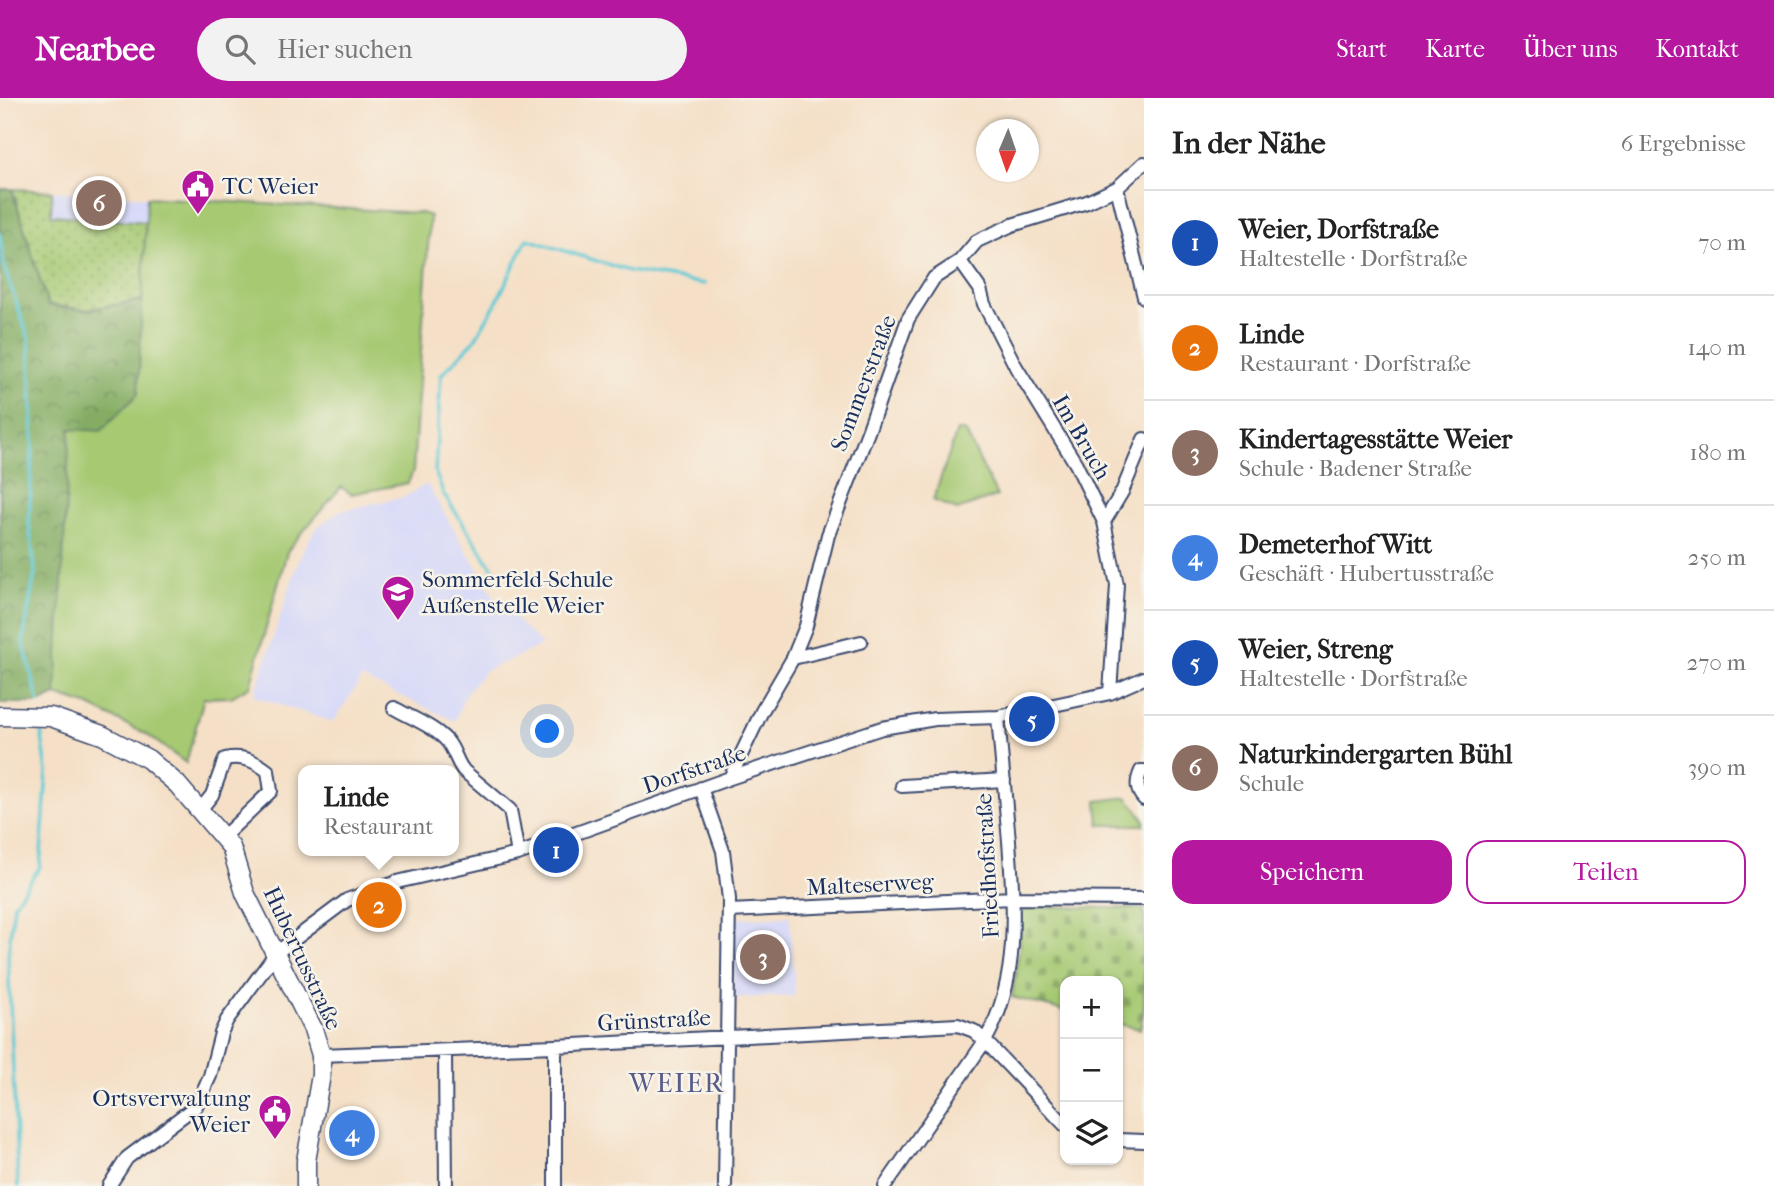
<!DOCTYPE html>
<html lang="de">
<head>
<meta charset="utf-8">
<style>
  :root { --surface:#fff; --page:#f2f2f2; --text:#222; --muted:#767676; --line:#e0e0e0; --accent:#b5179e }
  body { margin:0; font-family:"IM FELL French Canon",serif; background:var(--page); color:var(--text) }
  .controls { position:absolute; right:21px; bottom:21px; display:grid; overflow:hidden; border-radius:14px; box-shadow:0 2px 5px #0004 }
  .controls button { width:63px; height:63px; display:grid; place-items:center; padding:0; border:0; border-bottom:2px solid var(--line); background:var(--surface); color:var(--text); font:35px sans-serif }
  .compass { position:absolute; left:976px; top:21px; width:63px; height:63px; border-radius:50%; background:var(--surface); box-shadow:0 2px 5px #0004; rotate:182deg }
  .you { position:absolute; left:548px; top:634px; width:24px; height:24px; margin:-18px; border:5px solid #fff; border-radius:50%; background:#1a73e8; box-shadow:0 0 0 10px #1a73e833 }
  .badge { display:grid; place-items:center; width:46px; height:46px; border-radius:50%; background:var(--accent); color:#fff; font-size:23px; font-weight:700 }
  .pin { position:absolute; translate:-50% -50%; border:4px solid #fff; box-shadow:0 2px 7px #0006 }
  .popup { position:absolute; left:298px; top:667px; width:161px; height:91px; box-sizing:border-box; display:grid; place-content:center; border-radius:14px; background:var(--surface); filter:drop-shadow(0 2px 5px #0005); font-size:23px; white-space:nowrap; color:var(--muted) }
  .popup b { font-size:26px; color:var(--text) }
  .popup::after { content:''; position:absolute; left:50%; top:100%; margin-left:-14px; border:14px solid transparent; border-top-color:var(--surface) }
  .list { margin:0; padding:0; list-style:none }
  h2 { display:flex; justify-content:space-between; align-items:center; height:91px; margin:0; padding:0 28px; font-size:30px }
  h2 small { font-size:23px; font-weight:400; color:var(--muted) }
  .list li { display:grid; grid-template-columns:46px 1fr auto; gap:21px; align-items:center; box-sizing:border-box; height:105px; padding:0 28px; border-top:2px solid var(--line) }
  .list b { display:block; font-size:26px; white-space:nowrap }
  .list p { margin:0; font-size:23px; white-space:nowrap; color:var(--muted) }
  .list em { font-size:23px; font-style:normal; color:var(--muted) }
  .actions { display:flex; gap:14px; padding:21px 28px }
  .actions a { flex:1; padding:16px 0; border:2px solid var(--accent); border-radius:21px; text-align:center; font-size:24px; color:var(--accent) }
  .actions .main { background:var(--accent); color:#fff }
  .icon { flex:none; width:38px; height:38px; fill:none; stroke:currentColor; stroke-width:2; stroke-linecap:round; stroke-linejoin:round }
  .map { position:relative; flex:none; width:1144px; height:1088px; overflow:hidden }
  header { display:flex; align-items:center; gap:42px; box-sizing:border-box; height:98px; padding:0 35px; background:var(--accent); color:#fff }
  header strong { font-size:33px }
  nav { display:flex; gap:38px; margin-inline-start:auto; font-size:24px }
  .search { width:490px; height:63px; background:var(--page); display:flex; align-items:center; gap:18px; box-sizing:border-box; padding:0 24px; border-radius:38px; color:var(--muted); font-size:26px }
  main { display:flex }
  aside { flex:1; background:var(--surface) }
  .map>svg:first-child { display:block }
</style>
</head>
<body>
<header>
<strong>Nearbee</strong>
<div class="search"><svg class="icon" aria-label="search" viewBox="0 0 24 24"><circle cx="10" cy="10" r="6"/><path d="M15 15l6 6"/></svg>Hier suchen</div>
<nav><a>Start</a><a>Karte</a><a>Über uns</a><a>Kontakt</a></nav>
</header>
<main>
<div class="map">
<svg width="1144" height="1088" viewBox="0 0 1144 1088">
  <defs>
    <pattern id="grass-dots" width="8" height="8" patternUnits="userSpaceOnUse" patternTransform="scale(1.75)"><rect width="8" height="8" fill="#a6c972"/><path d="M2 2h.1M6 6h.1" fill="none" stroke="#86a461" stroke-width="1.8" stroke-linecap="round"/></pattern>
    <pattern id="forest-crowns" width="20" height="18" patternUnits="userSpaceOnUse" patternTransform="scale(1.75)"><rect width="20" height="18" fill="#84ad64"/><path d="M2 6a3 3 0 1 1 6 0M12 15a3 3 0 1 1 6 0" fill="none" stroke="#6b8d56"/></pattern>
    <pattern id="cemetery-stones" width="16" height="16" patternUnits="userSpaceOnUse" patternTransform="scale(1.75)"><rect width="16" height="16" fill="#a6c972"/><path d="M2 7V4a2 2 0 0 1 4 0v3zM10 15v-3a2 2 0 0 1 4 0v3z" fill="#86a461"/></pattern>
  </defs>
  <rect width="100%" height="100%" fill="#f7f3e8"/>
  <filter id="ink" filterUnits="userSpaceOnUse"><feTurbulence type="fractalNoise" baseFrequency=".0143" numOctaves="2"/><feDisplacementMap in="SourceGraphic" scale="14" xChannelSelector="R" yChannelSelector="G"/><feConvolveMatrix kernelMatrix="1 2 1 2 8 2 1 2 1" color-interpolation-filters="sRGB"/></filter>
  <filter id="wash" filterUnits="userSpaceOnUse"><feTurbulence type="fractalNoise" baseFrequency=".00686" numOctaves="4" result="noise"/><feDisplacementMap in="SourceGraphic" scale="28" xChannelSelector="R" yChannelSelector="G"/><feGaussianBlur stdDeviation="1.57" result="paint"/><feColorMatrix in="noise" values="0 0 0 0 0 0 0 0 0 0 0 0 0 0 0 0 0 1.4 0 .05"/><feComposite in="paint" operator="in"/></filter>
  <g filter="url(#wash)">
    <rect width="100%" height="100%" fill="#f5e0c7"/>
    <path fill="#d5d8f9" d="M52,93L147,99L146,124L51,117Z
      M427,386L495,500L542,547L485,573L465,596L455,623L362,580L333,624L254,598L301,456L316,430L339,413L404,399Z
      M790,818L795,898L733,900L734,821Z"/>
    <path fill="url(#grass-dots)" stroke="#607c68" stroke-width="2" d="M12,91L52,93L51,117L146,124L142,202L86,212L47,207Z"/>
    <path fill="url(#forest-crowns)" stroke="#506e61" stroke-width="2" d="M0,91H12L48,207L86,212L142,202L138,296L101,333L70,332L56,597L39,605H0Z"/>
    <path fill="url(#cemetery-stones)" stroke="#607c68" stroke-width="2" d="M1026,808L1144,811V911L1140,931L1118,926V883H1065V913L1012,899L1020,846V814Z"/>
    <path fill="#a6c972" stroke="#607c68" stroke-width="2" d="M147,99L421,115L430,118L413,373L408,385L351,396L341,389L294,444L287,454L250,588L231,599L204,600L186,665L146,636L87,607L56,597L70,331L101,333L138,296Z
      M957,333H965L997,398L957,412L933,402Z
      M1127,699L1144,721V727H1099L1097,703Z"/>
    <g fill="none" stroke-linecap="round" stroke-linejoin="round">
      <path stroke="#5dc9d5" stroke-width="3.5" d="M0,136L4,169L29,241L33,334L29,425L35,474L23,543L39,605
        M497,477L443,395L435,373L441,277L474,243L496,205L527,141L629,173L705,186
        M18,1088L8,857L14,806L40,769L47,674L41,631"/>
    </g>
  </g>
  <g filter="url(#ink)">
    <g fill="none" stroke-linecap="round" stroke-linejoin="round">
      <defs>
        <path id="street" d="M1117,90L1144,199
          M960,163L980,191L984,206L1016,269L1076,366L1104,424L1117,487L1110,595
          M1104,424L1122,394L1144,341
          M793,560L861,544
          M394,610C410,619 435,629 447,643C455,652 456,664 464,673L510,712L518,756
          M1144,673H1141C1136,684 1136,692 1144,701
          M730,680L762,613L793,560L806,528L828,437L868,334L908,221L934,180L960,163L977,143L1012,127L1087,104L1117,90L1144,65
          M902,688L1004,682
          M701,690L723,753L729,801L725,1088
          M200,712L212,697L225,661C242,657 255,663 268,673L271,693L224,738
          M729,813L1013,800L1144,801
          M555,948V1088
          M445,953L446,1088
          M321,957L555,948L958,927L974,933L985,943L1065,1027
          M1118,1042L1144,1043
          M109,1088L127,1060L196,1008L210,978L221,935L227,922L276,855L347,802L397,784L518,756L730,680L882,630L935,621L998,619L1110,595L1144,580
          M885,1088L985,943C1020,882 1014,811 1009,743C1005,702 1002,660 998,619"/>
        <path id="secondary" d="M0,618L51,619L102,637L148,661L177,686L231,749L245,795L313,931L321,957V977L306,1063V1088"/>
      </defs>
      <use href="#street" stroke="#3c4a6e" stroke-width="16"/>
      <use href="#secondary" stroke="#3c4a6e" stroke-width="21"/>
      <use href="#street" stroke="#fff" stroke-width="12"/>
      <use href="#secondary" stroke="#fff" stroke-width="18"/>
    </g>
  </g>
  <defs>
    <symbol id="civic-pin" viewBox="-11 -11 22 30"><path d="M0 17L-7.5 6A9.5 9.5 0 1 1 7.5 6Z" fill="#b5179e" stroke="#f7f3e8"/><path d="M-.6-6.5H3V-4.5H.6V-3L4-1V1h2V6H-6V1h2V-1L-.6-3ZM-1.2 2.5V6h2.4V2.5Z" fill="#fff"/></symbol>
    <symbol id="school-pin" viewBox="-11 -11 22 30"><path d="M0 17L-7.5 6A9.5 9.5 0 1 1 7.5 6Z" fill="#b5179e" stroke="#f7f3e8"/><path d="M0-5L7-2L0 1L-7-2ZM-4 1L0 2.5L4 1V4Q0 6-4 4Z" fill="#fff"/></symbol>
  </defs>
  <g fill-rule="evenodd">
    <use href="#civic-pin" x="179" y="69" width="38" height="52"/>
    <use href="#school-pin" x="379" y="475" width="38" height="52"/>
    <use href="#civic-pin" x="256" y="994" width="38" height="52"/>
  </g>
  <g text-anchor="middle" stroke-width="5" stroke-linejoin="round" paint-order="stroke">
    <g font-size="23" fill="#1b2f5e" stroke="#f7f3e8" text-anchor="start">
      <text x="222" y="96">TC Weier</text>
      <text x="422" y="489">Sommerfeld-Schule<tspan x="422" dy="26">Außenstelle Weier</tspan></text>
      <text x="250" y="1008" text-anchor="end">Ortsverwaltung<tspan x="250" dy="26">Weier</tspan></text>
    </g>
    <g font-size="23" fill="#1b2f5e" stroke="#f7f3e8">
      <text transform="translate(863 285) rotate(-69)" y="8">Sommerstraße</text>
      <text transform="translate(1082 339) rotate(60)" y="8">Im Bruch</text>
      <text transform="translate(694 671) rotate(-19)" y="8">Dorfstraße</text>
      <text transform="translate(987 768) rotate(-93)" y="8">Friedhofstraße</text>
      <text transform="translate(870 786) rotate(-3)" y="8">Malteserweg</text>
      <text transform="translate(303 860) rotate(65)" y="8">Hubertusstraße</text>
      <text transform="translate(654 922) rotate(-3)" y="8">Grünstraße</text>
    </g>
    <g font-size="26" letter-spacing="2" fill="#585c8a" stroke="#f7f3e8">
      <text x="677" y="994">WEIER</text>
    </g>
  </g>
</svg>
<div class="controls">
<button>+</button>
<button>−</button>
<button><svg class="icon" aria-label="layers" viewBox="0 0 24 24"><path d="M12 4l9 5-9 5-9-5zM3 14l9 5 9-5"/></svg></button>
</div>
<svg class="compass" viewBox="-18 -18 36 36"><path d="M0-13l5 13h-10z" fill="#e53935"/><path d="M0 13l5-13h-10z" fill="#767676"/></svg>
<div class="you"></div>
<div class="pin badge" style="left:556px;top:752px;background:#1a4fb4">1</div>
<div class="pin badge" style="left:379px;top:807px;background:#e8710a">2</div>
<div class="popup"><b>Linde</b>Restaurant</div>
<div class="pin badge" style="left:763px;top:859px;background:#8d6e63">3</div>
<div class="pin badge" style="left:352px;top:1035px;background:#3f7fe0">4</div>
<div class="pin badge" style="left:1032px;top:621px;background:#1a4fb4">5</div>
<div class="pin badge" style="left:99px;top:105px;background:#8d6e63">6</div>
</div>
<aside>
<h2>In der Nähe<small>6 Ergebnisse</small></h2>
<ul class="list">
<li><span class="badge" style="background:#1a4fb4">1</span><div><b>Weier, Dorfstraße</b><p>Haltestelle · Dorfstraße</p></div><em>70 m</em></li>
<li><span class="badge" style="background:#e8710a">2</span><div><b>Linde</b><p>Restaurant · Dorfstraße</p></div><em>140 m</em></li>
<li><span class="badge" style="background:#8d6e63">3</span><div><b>Kindertagesstätte Weier</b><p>Schule · Badener Straße</p></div><em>180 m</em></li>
<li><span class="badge" style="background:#3f7fe0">4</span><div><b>Demeterhof Witt</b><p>Geschäft · Hubertusstraße</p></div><em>250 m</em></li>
<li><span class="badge" style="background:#1a4fb4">5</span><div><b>Weier, Streng</b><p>Haltestelle · Dorfstraße</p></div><em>270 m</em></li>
<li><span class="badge" style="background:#8d6e63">6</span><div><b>Naturkindergarten Bühl</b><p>Schule</p></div><em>390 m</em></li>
</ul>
<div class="actions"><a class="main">Speichern</a><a>Teilen</a></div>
</aside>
</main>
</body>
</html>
